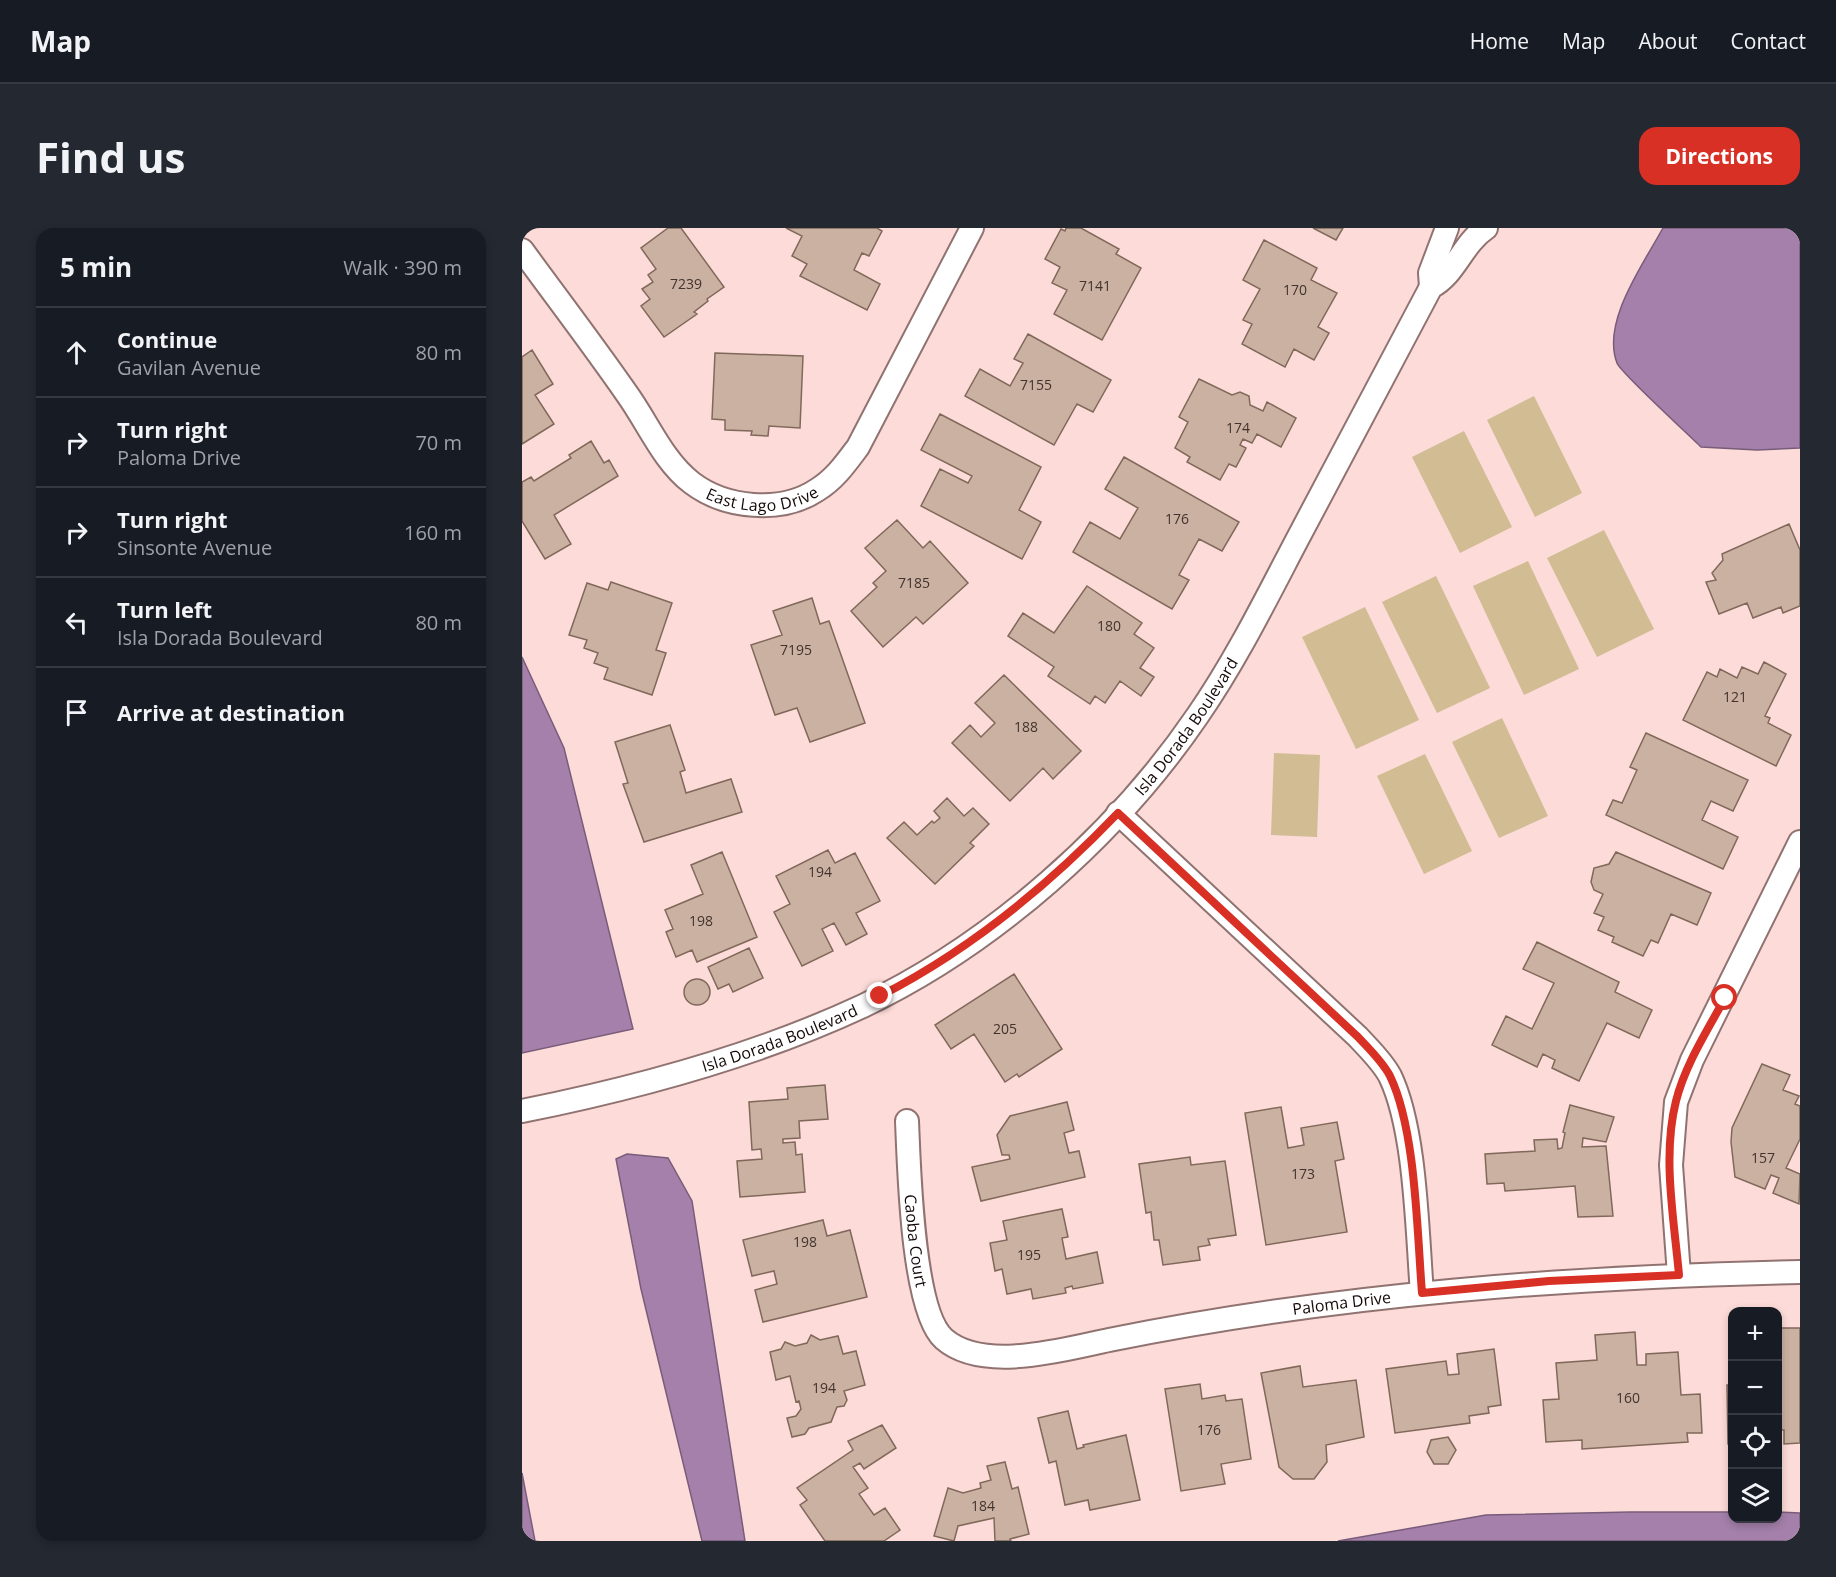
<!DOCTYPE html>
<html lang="en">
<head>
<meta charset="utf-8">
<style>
  :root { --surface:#171b24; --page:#242831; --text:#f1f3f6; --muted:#9ea1a6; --line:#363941; --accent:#d93025 }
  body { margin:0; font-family:"Open Sans",sans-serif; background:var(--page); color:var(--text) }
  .controls { position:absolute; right:18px; bottom:18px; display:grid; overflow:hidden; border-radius:12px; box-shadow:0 3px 9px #0003 }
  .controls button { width:54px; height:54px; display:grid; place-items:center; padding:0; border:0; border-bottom:2px solid var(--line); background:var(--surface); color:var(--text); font:30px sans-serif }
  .stop { position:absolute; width:18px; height:18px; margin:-14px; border:4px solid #d93025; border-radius:50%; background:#fff }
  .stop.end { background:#d93025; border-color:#fff; box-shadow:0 2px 6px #0008 }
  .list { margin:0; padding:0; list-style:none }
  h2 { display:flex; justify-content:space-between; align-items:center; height:78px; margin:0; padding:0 24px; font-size:26px }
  h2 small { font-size:20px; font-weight:400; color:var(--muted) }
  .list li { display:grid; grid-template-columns:39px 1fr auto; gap:18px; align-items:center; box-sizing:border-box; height:90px; padding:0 24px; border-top:2px solid var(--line) }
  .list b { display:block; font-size:22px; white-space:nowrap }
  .list p { margin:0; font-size:20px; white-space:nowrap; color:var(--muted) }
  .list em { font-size:20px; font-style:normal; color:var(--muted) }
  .icon { flex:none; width:33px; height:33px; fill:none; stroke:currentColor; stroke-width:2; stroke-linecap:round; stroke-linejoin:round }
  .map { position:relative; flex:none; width:1278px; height:1313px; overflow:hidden; border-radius:18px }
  header { display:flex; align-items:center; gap:36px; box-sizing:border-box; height:84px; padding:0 30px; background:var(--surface); border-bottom:2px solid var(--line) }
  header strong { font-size:28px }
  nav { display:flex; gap:33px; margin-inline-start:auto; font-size:21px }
  .intro { display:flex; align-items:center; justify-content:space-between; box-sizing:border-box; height:144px; padding:0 36px }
  h1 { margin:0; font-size:42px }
  .button { padding:15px 27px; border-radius:18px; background:var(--accent); color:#fff; font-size:21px; font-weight:700 }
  main { display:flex; gap:36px; padding:0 36px }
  aside { flex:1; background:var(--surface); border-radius:18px; box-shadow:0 3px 9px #0003 }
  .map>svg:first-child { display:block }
</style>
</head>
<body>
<header>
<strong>Map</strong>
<nav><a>Home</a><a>Map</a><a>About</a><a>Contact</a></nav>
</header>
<div class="intro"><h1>Find us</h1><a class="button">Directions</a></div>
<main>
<aside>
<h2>5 min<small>Walk · 390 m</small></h2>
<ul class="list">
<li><svg class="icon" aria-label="ahead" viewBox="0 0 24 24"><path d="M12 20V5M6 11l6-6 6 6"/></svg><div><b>Continue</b><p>Gavilan Avenue</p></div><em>80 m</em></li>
<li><svg class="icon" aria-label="right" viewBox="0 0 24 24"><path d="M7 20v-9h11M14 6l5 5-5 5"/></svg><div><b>Turn right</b><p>Paloma Drive</p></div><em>70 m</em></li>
<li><svg class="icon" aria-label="right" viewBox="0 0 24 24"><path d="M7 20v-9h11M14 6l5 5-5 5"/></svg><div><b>Turn right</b><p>Sinsonte Avenue</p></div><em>160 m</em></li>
<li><svg class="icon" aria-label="left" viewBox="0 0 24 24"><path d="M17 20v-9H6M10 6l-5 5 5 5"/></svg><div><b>Turn left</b><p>Isla Dorada Boulevard</p></div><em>80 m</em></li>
<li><svg class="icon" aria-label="arrive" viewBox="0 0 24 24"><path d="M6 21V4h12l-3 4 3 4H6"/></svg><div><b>Arrive at destination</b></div></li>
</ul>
</aside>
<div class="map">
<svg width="1278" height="1313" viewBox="0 0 1278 1313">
  <rect width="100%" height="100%" fill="#fcdbd8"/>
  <path fill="#d1bc93" d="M1012,168L1060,265L1013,289L965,192Z
    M942,203L990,299L938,325L890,229Z
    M1082,302L1132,401L1075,429L1025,330Z
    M1006,333L1057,441L1002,467L951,358Z
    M914,348L968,460L915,485L860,374Z
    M843,379L897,492L834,521L780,409Z
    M980,490L1026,588L977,610L930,514Z
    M752,525L798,527L795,609L749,607Z
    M903,526L950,623L902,646L855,548Z"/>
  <path fill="#a480aa" stroke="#795c7a" stroke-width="1.5" d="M1141,0H1278V220L1235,222L1179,219C1166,206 1098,144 1095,135C1079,94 1122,35 1141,0Z
    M0,429L42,520L111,801L0,825Z
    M105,926L146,930L170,973L223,1313H180L119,1061L94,931Z
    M0,1245L13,1313H0Z
    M1108,1284H1210V1290H1256V1284L1278,1285V1313H816L964,1287Z"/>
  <path fill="#cbb1a1" stroke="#80685a" stroke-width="1.5" d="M146,0H159L202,59L185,71L186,73L172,84L175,86L142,109L119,78L128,71L120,61L131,54L126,47L134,41L119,20Z
    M264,0H355L360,3L347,28L340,25L332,42L358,56L345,82L278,48L285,36L270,28L280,8Z
    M544,0H559L597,21L594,26L619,40L580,112L532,86L545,62L530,55L538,39L523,31L539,1L543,3Z
    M791,0H821L814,12Z
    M742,12L795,40L789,52L815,65L796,99L807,105L792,132L772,121L763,139L720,116L730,96L721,92L738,61L721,52Z
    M506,106L589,152L571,184L555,176L532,217L443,168L458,141L488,158L501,135L492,131Z
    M10,122L31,156L13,167L32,196L0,216V129Z
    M193,125L281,128L278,200L247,198L246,208L229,207L230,203L203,202V192L190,191Z
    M677,151L710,167L718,164L727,168L728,177L741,183L745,174L774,190L759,219L735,206L730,215L721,211L718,217L724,220L714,239L707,236L698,252L665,234L668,229L653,220L666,194L657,189Z
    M418,186L519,239L497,282L519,294L500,331L399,278L418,241L446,255L450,248L399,222Z
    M69,213L82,235L87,232L96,248L32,287L49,316L23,331L0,293V254L9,249L12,253L49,230L47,227Z
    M602,229L717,294L700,323L677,311L657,347L667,352L650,381L551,324L568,294L598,311L616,280L583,261Z
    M375,292L401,320L408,313L446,355L401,396L394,389L361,419L329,383L355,359L351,355L364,343L343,320Z
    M1267,296L1278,322V378L1261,385L1259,379L1231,390L1225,375L1197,386L1184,354L1194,352L1190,345L1201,332L1200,326Z
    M89,354L150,375L134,422L144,425L130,467L82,451L86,440L72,435L76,425L62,420L65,412L47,407L65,355L86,362Z
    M565,358L620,395L612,406L632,420L618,440L632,449L619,468L598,453L583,475L573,468L568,476L526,448L532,439L486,408L501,385L532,405Z
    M290,370L298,396L307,393L343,495L288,514L275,480L253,487L229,417L260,407L251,383Z
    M1242,434L1264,446L1243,488L1248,490L1246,495L1269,507L1254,538L1161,492L1185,444L1195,449L1198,441L1215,450L1220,439L1236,446Z
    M482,447L559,523L531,551L521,540L488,573L430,515L448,497L459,509L473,495L453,475Z
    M148,497L163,542L158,544L164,565L209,551L220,584L122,614L101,556L106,555L93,514Z
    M1124,505L1226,552L1211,583L1189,573L1180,592L1216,609L1201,641L1084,587L1091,572L1100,575L1115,542L1108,539Z
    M425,570L442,588L451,580L467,596L448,615L452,618L413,656L365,610L382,594L395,607L410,593L412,595L418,590L412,583Z
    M306,622L313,635L333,625L358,673L334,685L345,706L324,717L312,695L300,701L311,723L280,738L252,684L268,676L254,648Z
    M200,624L235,709L175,734L170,722L154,729L144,704L151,701L143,682L181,666L169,637Z
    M1094,624L1189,665L1175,697L1149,686L1136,715L1129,712L1121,728L1090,714L1092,709L1076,702L1082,689L1072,685L1081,666L1072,662L1069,654L1072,640L1087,636Z
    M1015,714L1097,754L1093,764L1130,782L1117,810L1085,795L1057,853L1030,840L1033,832L1021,826L1015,839L970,817L984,788L1010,801L1032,755L1001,741Z
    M227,720L241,750L211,764L207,756L196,761L186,739Z
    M492,746L540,821L497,849L495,846L483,854L452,806L429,821L413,797Z
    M162 764a13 13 0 1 1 26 0a13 13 0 1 1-26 0Z
    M1240,836L1268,847L1261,862L1277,868L1273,876L1278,878V911L1264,940L1278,946L1277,976L1251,965L1257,950L1249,947L1243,961L1213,949L1209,914L1210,900Z
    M303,857L306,891L277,893L278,910L261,911V915L273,914L274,927L280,926L283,964L218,969L215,933L240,931L239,921L230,922L227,874L266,871L265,860Z
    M545,874L552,902L542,905L547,925L557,923L563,949L459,973L450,939L488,931L487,927H480L475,907L488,888Z
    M1048,877L1092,889L1084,914L1061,910L1060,919L1084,918L1091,988L1056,989L1053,958L983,963L982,955L965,956L963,926L1013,923L1012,912L1035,911L1036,921L1040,920L1043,905L1041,904Z
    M759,879L766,920L782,917L779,900L815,894L822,931L813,933L825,1004L744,1017L723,885Z
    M668,929L669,937L703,933L714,1007L686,1011L688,1017L676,1019L678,1032L641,1037L637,1012H632L629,984L624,985L617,936Z
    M540,981L546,1009L540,1010L544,1031L575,1024L581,1055L551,1061L550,1058L543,1060L544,1065L511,1071L509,1061L485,1066L480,1041L473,1043L468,1015L485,1012L481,993Z
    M301,992L305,1008L328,1002L345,1069L241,1094L233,1062L255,1056L252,1043L230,1048L221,1012Z
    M1256,1100H1278V1215L1262,1216V1202H1256Z
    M1113,1104L1115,1137H1124V1126L1156,1124L1159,1167L1178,1166L1180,1205H1165L1166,1214L1060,1221V1212L1024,1214L1021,1172L1037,1171L1034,1135L1075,1132L1073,1107Z
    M289,1107L298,1112L316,1108L321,1126L334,1123L343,1157L322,1163L325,1172L322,1178L315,1179L309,1194L287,1200L283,1206L270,1209L265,1190L274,1188L279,1181L277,1173L274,1174L268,1148L254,1152L248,1124L259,1121L263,1114L273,1118L285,1115Z
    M972,1121L979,1177L966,1179L967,1185L947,1188L948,1195L873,1205L864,1141L924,1133L926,1147L937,1146L935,1126Z
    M778,1138L781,1159L834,1152L842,1209L804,1217L805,1234L792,1251H771L757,1239L739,1145Z
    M1210,1139V1216H1206L1205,1157H1210Z
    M678,1156L680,1171L703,1167L704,1173L720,1171L729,1231L699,1236L703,1256L659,1263L643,1161Z
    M546,1183L555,1221L562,1219L561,1217L604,1207L618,1272L568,1282L566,1272L543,1277L534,1233L527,1235L516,1190Z
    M360,1197L374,1220L342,1241L338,1235L331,1239L346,1260L337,1266L352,1287L363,1280L378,1302L362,1313H303L278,1277L285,1272L275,1260L331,1222L326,1213Z
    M926,1209L934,1222L926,1236H912L905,1224L909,1212Z
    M483,1234L490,1261L496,1259L507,1306L488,1311L489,1313H473L472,1290L436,1298L432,1313L412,1308L426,1260L441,1265L459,1260L458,1255L469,1252L465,1238Z"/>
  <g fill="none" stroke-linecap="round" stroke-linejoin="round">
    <defs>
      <g id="minor">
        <path id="s1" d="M0,22C35,70 71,117 105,166C126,195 141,233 170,255C203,280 259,286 295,262C313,251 324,235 336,219L450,0"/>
        <path d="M909,59L908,45L925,0"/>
        <path d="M596,585L836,809C847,821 860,833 868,848C894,902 895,1004 900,1065"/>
        <path id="s2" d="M0,883C115,860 234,828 341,778C471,716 595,606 676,487C714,432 744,371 775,312C820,227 865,143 909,59C934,46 940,16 964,0"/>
        <path id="s3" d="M385,893C387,938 390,1083 422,1111C461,1145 543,1121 587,1112C815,1066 1046,1049 1278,1044"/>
        <path d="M1157,1047L1149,937L1154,874L1170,832L1278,614"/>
      </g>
    </defs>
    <use href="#minor" stroke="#907371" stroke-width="26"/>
    <use href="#minor" stroke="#fff" stroke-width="22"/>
  </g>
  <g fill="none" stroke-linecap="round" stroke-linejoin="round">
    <path stroke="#d93025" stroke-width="8" d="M358,768C448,722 526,658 596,585L836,809C847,821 860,833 868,848C894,902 895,1004 900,1065L1027,1053L1157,1047C1152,991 1140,928 1154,873C1163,837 1185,803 1203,770"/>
  </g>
  <g text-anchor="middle" stroke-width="6" stroke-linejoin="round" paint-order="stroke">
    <g font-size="14" fill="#42332f">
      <text x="164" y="61">7239</text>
      <text x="573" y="63">7141</text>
      <text x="773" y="67">170</text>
      <text x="514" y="162">7155</text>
      <text x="716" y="205">174</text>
      <text x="655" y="296">176</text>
      <text x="392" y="360">7185</text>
      <text x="587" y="403">180</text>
      <text x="274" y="427">7195</text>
      <text x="1213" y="474">121</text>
      <text x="504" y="504">188</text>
      <text x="298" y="649">194</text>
      <text x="179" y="698">198</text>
      <text x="483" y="806">205</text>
      <text x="1241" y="935">157</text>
      <text x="781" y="951">173</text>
      <text x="283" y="1019">198</text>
      <text x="507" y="1032">195</text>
      <text x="302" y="1165">194</text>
      <text x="1106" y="1175">160</text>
      <text x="687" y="1207">176</text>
      <text x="461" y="1283">184</text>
    </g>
    <g font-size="16" fill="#140909" stroke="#fcdbd8">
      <text dy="6" stroke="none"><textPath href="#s1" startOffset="364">East Lago Drive</textPath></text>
      <text dy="6" stroke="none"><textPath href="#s2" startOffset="790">Isla Dorada Boulevard</textPath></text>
      <text dy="6" stroke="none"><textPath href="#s2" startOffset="268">Isla Dorada Boulevard</textPath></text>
      <text dy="6" stroke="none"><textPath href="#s3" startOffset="120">Caoba Court</textPath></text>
      <text dy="6" stroke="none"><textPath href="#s3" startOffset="630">Paloma Drive</textPath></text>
    </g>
  </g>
</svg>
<div class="controls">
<button>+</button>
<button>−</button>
<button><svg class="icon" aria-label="locate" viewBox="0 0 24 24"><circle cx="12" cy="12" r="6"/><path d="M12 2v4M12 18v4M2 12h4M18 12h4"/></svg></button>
<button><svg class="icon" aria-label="layers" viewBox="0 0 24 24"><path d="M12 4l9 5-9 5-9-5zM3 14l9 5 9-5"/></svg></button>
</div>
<div class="stop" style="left:1203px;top:770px"></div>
<div class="stop end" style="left:358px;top:768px"></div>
</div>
</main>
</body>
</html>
